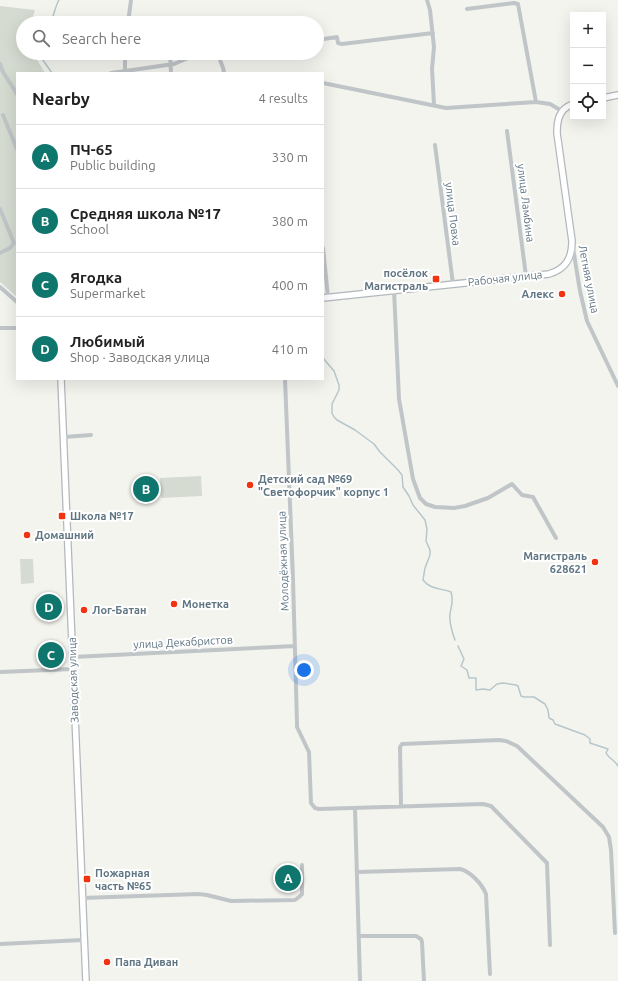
<!DOCTYPE html>
<html lang="en">
<head>
<meta charset="utf-8">
<style>
  :root { --surface:#fff; --page:#f6f6f6; --text:#222; --muted:#767676; --line:#e0e0e0; --accent:#0f766e }
  body { margin:0; font-family:Ubuntu,sans-serif; background:var(--page); color:var(--text) }
  .controls { position:absolute; right:12px; top:12px; display:grid; overflow:hidden; border-radius:0px; box-shadow:0 4px 16px #0002 }
  .controls button { width:36px; height:36px; display:grid; place-items:center; padding:0; border:0; border-bottom:1px solid var(--line); background:var(--surface); color:var(--text); font:20px sans-serif }
  .you { position:absolute; left:304px; top:670px; width:14px; height:14px; margin:-10px; border:3px solid #fff; border-radius:50%; background:#1a73e8; box-shadow:0 0 0 6px #1a73e833 }
  .badge { display:grid; place-items:center; width:26px; height:26px; border-radius:50%; background:var(--accent); color:#fff; font-size:13px; font-weight:700 }
  .pin { position:absolute; translate:-50% -50%; border:2px solid #fff; box-shadow:0 1px 4px #0006 }
  .list { margin:0; padding:0; list-style:none }
  h2 { display:flex; justify-content:space-between; align-items:center; height:52px; margin:0; padding:0 16px; font-size:17px }
  h2 small { font-size:13px; font-weight:400; color:var(--muted) }
  .list li { display:grid; grid-template-columns:26px 1fr auto; gap:12px; align-items:center; box-sizing:border-box; height:64px; padding:0 16px; border-top:1px solid var(--line) }
  .list b { display:block; font-size:15px; white-space:nowrap }
  .list p { margin:0; font-size:13px; white-space:nowrap; color:var(--muted) }
  .list em { font-size:13px; font-style:normal; color:var(--muted) }
  .icon { flex:none; width:22px; height:22px; fill:none; stroke:currentColor; stroke-width:2; stroke-linecap:round; stroke-linejoin:round }
  .map { position:relative; flex:none; width:618px; height:981px; overflow:hidden }
  .search { position:absolute; background:var(--surface); box-shadow:0 4px 16px #0002; left:16px; top:16px; width:308px; height:44px; display:flex; align-items:center; gap:10px; box-sizing:border-box; padding:0 14px; border-radius:22px; color:var(--muted); font-size:15px }
  .panel { position:absolute; background:var(--surface); box-shadow:0 4px 16px #0002; left:16px; top:72px; width:308px; height:308px; border-radius:0px }
  .map>svg:first-child { display:block }
</style>
</head>
<body>
<div class="map">
<svg width="618" height="981" viewBox="0 0 618 981">
  <rect width="100%" height="100%" fill="#f4f4ef"/>
  <path fill="#d5dbd0" d="M0,6L35,10L31,23H23V53H33L45,73H17V297L0,282Z
    M201,476L202,496L161,498L160,478Z
    M20,559H33L34,583L21,584Z"/>
  <g fill="none" stroke-linecap="round" stroke-linejoin="round">
    <path stroke="#b7c6ca" stroke-width="1.5" d="M50,23C54,16 55,7 59,0
      M38,53L52,73
      M323,358L334,371L339,385V390L332,404V413L334,417L337,420L355,430L374,444L380,452L398,470L402,475L403,487L409,496L413,505L425,520L427,529L426,541L430,550V555L425,568L423,580C431,590 441,588 451,592C454,600 451,607 450,614C449,623 452,632 455,640
      M458,646L464,659L461,666L467,670L469,678H476V690L483,689L490,690L497,684L503,683L516,685L518,686L521,696L524,697H534L545,704L548,710L549,718L553,720L555,724L585,735L590,739V743L608,749L606,753C609,759 615,760 618,766"/>
    <defs>
      <path id="secondary" d="M603,98L618,95
        M323,298L549,274C566,269 572,258 572,241L557,133C557,120 559,109 573,104
        M61,379L86,981"/>
    </defs>
    <use href="#secondary" stroke="#b2b8bc" stroke-width="8"/>
    <path stroke="#c0c5c8" stroke-width="4" d="M427,0L430,10L434,47L432,69L434,105
      M467,9L514,3L518,4L536,102
      M169,22V23
      M128,23L131,0
      M317,40L337,37L338,43L342,44L433,33
      M125,53V71
      M170,53L171,73
      M218,53C219,60 224,67 224,73
      M0,64L3,72L17,94
      M111,73L174,64L193,56L221,53
      M323,83L446,108L536,102L550,104L562,111
      M3,115L17,149
      M507,131L526,276
      M435,145L453,284
      M0,209L14,243L10,248L0,253
      M323,248L328,297
      M573,248L580,291L587,321L618,386
      M0,287L17,302
      M394,290L399,399L413,479L420,498L426,504L435,507L454,508L465,506L488,498L512,484L522,495L533,497L556,538
      M0,328H17
      M285,379L293,579L297,723V727L309,752L311,803L315,808L319,809L483,804L491,806L547,863L550,945
      M64,437L91,435
      M73,657L295,646
      M0,672L73,669
      M401,806L400,747L402,744L499,740L506,741L517,746L603,827L609,837L611,850L615,933
      M355,808L360,981
      M357,872L460,869C470,871 482,884 486,894L490,974
      M82,898L198,894L207,895L231,901L295,900L299,897L302,894V865
      M359,936H416L421,939L422,942L424,981
      M0,944L83,940"/>
    <use href="#secondary" stroke="#fff" stroke-width="5.5"/>
  </g>
  <g fill="#f13312" stroke="#fff" stroke-width="1.5">
    <rect x="432" y="275" width="8" height="8" rx="2"/>
    <circle cx="562" cy="294" r="4"/>
    <circle cx="250" cy="485" r="4"/>
    <rect x="58" y="512" width="8" height="8" rx="2"/>
    <circle cx="27" cy="535" r="4"/>
    <circle cx="595" cy="562" r="4"/>
    <circle cx="174" cy="604" r="4"/>
    <circle cx="84" cy="610" r="4"/>
    <rect x="83" y="875" width="8" height="8" rx="2"/>
    <circle cx="107" cy="962" r="4"/>
  </g>
  <g text-anchor="middle" stroke-width="4" stroke-linejoin="round" paint-order="stroke">
    <g font-size="11" fill="#607683" stroke="#fff">
      <text transform="translate(526 203) rotate(83)" y="4">улица Ламбина</text>
      <text transform="translate(453 214) rotate(83)" y="4">улица Повха</text>
      <text transform="translate(505 278) rotate(-6)" y="4">Рабочая улица</text>
      <text transform="translate(589 279) rotate(79)" y="4">Летняя улица</text>
      <text transform="translate(283 561) rotate(-92)" y="4">Молодёжная улица</text>
      <text transform="translate(183 642) rotate(-3)" y="4">улица Декабристов</text>
      <text transform="translate(73 680) rotate(-92)" y="4">Заводская улица</text>
    </g>
    <g font-size="11" font-weight="bold" fill="#607683" stroke="#fff" text-anchor="start">
      <text x="428" y="277" text-anchor="end">посёлок<tspan x="428" dy="13">Магистраль</tspan></text>
      <text x="554" y="298" text-anchor="end">Алекс</text>
      <text x="258" y="483">Детский сад №69<tspan x="258" dy="13">"Светофорчик" корпус 1</tspan></text>
      <text x="70" y="520">Школа №17</text>
      <text x="35" y="539">Домашний</text>
      <text x="587" y="560" text-anchor="end">Магистраль<tspan x="587" dy="13">628621</tspan></text>
      <text x="182" y="608">Монетка</text>
      <text x="92" y="614">Лог-Батан</text>
      <text x="95" y="877">Пожарная<tspan x="95" dy="13">часть №65</tspan></text>
      <text x="115" y="966">Папа Диван</text>
    </g>
  </g>
</svg>
<div class="controls">
<button>+</button>
<button>−</button>
<button><svg class="icon" aria-label="locate" viewBox="0 0 24 24"><circle cx="12" cy="12" r="6"/><path d="M12 2v4M12 18v4M2 12h4M18 12h4"/></svg></button>
</div>
<div class="you"></div>
<div class="pin badge" style="left:288px;top:878px">A</div>
<div class="pin badge" style="left:146px;top:489px">B</div>
<div class="pin badge" style="left:51px;top:655px">C</div>
<div class="pin badge" style="left:49px;top:607px">D</div>
<div class="search"><svg class="icon" aria-label="search" viewBox="0 0 24 24"><circle cx="10" cy="10" r="6"/><path d="M15 15l6 6"/></svg>Search here</div>
<section class="panel">
<h2>Nearby<small>4 results</small></h2>
<ul class="list">
<li><span class="badge">A</span><div><b>ПЧ-65</b><p>Public building</p></div><em>330 m</em></li>
<li><span class="badge">B</span><div><b>Средняя школа №17</b><p>School</p></div><em>380 m</em></li>
<li><span class="badge">C</span><div><b>Ягодка</b><p>Supermarket</p></div><em>400 m</em></li>
<li><span class="badge">D</span><div><b>Любимый</b><p>Shop · Заводская улица</p></div><em>410 m</em></li>
</ul>
</section>
</div>
</body>
</html>
